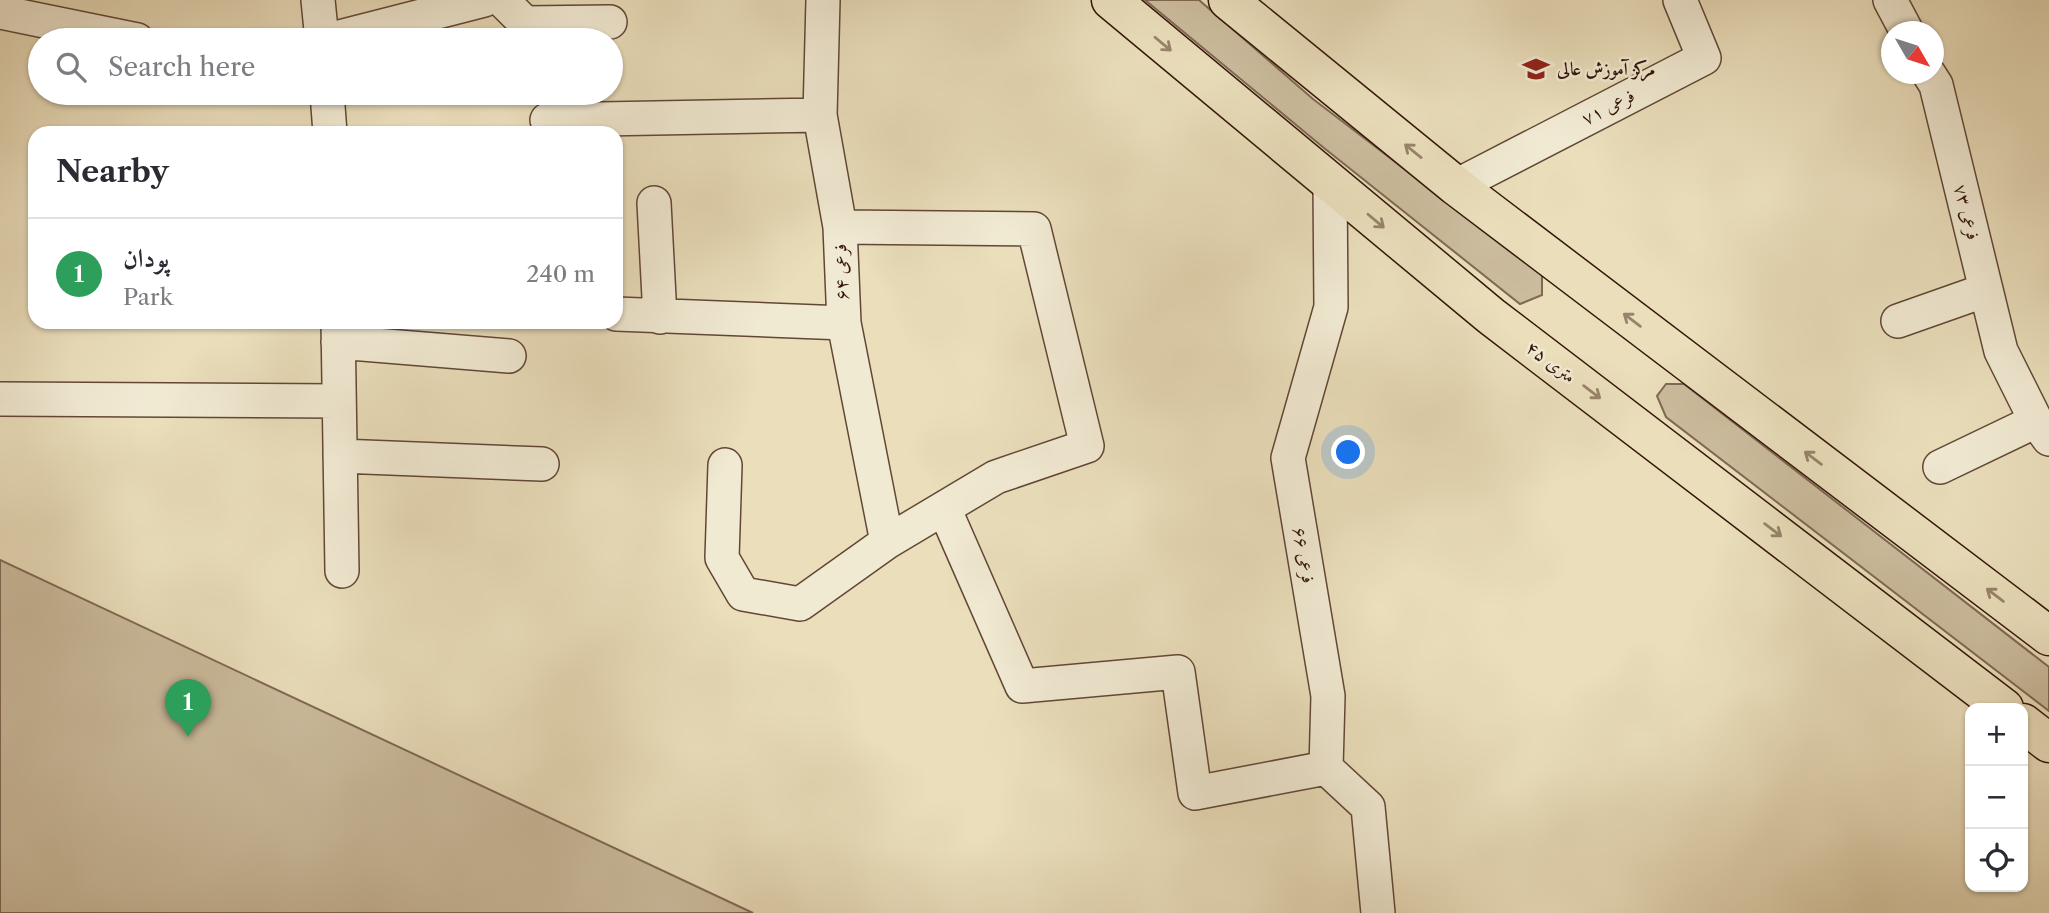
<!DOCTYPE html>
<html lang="en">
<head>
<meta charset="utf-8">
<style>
  :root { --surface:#fff; --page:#f7f7f7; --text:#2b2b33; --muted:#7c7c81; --line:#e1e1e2; --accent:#8f2418 }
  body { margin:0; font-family:"Libre Caslon Text",Amiri,serif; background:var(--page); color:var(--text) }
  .controls { position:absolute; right:21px; bottom:21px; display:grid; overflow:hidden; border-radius:14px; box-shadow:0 2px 5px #0004 }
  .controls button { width:63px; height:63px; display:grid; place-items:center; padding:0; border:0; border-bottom:2px solid var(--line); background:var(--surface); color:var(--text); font:35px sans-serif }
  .compass { position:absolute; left:1881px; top:21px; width:63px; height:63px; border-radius:50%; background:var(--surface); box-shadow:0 2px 5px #0004; rotate:129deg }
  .you { position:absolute; left:1349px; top:453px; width:24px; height:24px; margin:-18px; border:5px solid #fff; border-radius:50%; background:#1a73e8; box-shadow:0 0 0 10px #1a73e833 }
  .badge { display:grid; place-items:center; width:46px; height:46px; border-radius:50%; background:var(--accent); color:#fff; font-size:23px; font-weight:700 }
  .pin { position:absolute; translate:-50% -58px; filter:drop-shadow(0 2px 4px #0008) }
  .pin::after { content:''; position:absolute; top:37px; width:24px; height:21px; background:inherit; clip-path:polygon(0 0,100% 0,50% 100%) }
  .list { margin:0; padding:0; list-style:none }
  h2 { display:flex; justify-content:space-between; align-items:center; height:91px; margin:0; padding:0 28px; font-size:30px }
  h2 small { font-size:23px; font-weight:400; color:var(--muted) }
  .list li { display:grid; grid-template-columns:46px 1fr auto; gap:21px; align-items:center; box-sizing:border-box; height:112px; padding:0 28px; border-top:2px solid var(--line) }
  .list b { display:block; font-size:26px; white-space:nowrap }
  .list p { margin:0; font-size:23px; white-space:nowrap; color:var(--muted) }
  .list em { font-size:23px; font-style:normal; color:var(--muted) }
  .icon { flex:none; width:38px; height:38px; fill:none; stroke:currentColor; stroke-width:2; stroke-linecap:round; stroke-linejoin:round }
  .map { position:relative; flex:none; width:2049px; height:913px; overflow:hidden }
  .search { position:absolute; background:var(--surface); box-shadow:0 2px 5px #0004; left:28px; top:28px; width:595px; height:77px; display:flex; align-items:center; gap:18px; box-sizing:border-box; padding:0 24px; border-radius:38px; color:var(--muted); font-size:26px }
  .panel { position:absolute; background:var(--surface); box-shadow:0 2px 5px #0004; left:28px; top:126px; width:595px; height:203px; border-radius:21px }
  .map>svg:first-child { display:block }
</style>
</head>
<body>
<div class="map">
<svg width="2049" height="913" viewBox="0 0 2049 913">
  <rect width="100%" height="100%" fill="#eadebb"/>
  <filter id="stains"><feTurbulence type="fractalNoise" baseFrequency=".00286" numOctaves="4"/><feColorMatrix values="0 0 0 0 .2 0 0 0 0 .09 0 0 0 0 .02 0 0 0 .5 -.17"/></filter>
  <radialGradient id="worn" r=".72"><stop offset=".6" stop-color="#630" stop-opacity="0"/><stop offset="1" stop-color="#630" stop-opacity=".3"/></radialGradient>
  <path fill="#cbbc9d" stroke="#806853" stroke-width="2" d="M1145,0H1199L1313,99L1542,274V295L1520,304L1324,148Z
    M1666,384H1684L2049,667V711L1666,417L1657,396Z
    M0,560L753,913H0Z"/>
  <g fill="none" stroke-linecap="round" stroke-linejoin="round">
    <defs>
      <path id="minor" d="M318,0L322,40
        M502,0L525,23L610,22
        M823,0L820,115L840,227L844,323L887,542
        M1890,0L1907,32
        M0,12L137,40
        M328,40L484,0
        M1929,74L1936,85L2001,351L2036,421L2049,439
        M327,93L330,133
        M547,120L820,115
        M1330,183L1331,307L1288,458L1328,696L1326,768L1368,807L1378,913
        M1456,186L1704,58L1680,0
        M654,203L660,317
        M616,314L844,323
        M1898,321L1986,290
        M338,322L342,571
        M338,342L509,356
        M0,399L339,401
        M340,456L542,464
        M725,465L722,558L743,594L800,604L887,542L996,477L1087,446L1034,229L840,227
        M1940,467L2036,421
        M944,508L1022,686L1178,672L1195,793L1326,768"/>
      <path id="major" d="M1111,0L1491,316L2004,708
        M1228,0L1456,186L2049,636
        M2023,723L2049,743"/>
    </defs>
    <use href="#minor" stroke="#624736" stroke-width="36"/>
    <use href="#major" stroke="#341509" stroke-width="41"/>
    <use href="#minor" stroke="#f1ead3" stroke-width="33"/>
    <use href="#major" stroke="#eadebb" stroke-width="38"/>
  </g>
  <defs><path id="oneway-shaft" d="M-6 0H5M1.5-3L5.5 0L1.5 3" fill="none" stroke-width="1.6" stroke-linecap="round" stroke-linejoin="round" transform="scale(1.75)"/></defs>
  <g stroke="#98846b">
    <use href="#oneway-shaft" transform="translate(1163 44) rotate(40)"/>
    <use href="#oneway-shaft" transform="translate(1413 151) rotate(-141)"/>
    <use href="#oneway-shaft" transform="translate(1376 221) rotate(40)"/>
    <use href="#oneway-shaft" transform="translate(1632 320) rotate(-143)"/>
    <use href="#oneway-shaft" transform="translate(1592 392) rotate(37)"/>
    <use href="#oneway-shaft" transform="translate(1813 458) rotate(-143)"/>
    <use href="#oneway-shaft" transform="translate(1773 530) rotate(37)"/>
    <use href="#oneway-shaft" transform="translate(1995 595) rotate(-143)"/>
  </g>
  <defs>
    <symbol id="university-bare" viewBox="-9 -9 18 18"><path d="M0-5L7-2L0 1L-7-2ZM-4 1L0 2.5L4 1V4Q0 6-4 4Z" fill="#8f2418" stroke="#f1ead3" stroke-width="2.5" paint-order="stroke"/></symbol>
  </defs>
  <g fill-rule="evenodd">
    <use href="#university-bare" x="1517" y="50" width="38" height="38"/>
  </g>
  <g text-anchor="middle" stroke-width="5" stroke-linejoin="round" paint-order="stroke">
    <g font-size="18" font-weight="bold" fill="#341509" stroke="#f1ead3" text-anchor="start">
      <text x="1557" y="75">مرکز آموزش عالی</text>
    </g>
    <g font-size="18" fill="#341509" stroke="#f1ead3">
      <text transform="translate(1608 107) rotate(-27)" y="6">فرعی ۷۱</text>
      <text transform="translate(1967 212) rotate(76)" y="6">فرعی ۷۳</text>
      <text transform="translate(841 272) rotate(-92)" y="6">فرعی ۶۴</text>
      <text transform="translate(1551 362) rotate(37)" y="6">۴۵ متری</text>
      <text transform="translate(1304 555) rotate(80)" y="6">فرعی ۶۶</text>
    </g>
  </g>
  <rect width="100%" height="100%" filter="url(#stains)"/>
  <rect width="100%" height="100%" fill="url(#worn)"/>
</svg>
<div class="controls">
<button>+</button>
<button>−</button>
<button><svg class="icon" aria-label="locate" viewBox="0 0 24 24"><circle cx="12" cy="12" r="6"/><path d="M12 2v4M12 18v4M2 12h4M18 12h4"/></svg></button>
</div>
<svg class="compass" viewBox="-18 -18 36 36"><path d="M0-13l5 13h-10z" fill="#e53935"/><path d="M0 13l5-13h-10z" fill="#7c7c81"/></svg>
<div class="you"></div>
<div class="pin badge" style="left:188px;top:737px;background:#2e9e5b">1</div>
<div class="search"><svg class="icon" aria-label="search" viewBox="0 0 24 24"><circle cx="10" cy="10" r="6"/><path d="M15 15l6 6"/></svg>Search here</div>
<section class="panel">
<h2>Nearby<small></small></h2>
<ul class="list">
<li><span class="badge" style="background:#2e9e5b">1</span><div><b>پودان</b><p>Park</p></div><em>240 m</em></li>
</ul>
</section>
</div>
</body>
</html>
